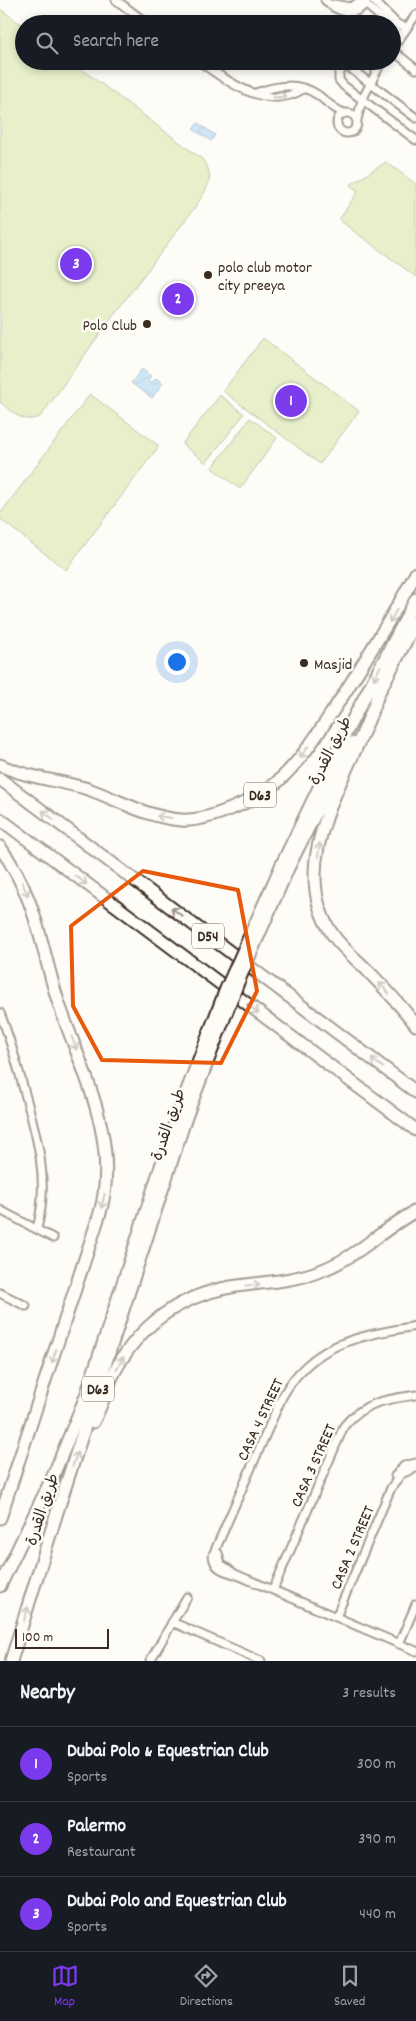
<!DOCTYPE html>
<html lang="en">
<head>
<meta charset="utf-8">
<style>
  :root { --surface:#171b24; --page:#20242c; --text:#f1f3f6; --muted:#9ea1a6; --line:#363941; --accent:#7c3aed }
  body { margin:0; font-family:Dekko,"Playpen Sans Arabic",sans-serif; background:var(--page); color:var(--text) }
  .scale { position:absolute; left:15px; bottom:12px; width:94px; box-sizing:border-box; padding-left:5px; border:2px solid #3b2a1e; border-top:0; font-size:14px; line-height:18px; white-space:nowrap; color:#3b2a1e; -webkit-text-stroke:4px #fdfcf7; paint-order:stroke }
  .you { position:absolute; left:176px; top:661px; width:18px; height:18px; margin:-12px; border:4px solid #fff; border-radius:50%; background:#1a73e8; box-shadow:0 0 0 8px #1a73e833 }
  .badge { display:grid; place-items:center; width:32px; height:32px; border-radius:50%; background:var(--accent); color:#fff; font-size:16px; font-weight:700 }
  .pin { position:absolute; translate:-50% -50%; border:2px solid #fff; box-shadow:0 1px 5px #0006 }
  .list { margin:0; padding:0; list-style:none }
  h2 { display:flex; justify-content:space-between; align-items:center; height:65px; margin:0; padding:0 20px; font-size:21px }
  h2 small { font-size:16px; font-weight:400; color:var(--muted) }
  .list li { display:grid; grid-template-columns:32px 1fr auto; gap:15px; align-items:center; box-sizing:border-box; height:75px; padding:0 20px; border-top:1px solid var(--line) }
  .list b { display:block; font-size:19px; white-space:nowrap }
  .list p { margin:0; font-size:16px; white-space:nowrap; color:var(--muted) }
  .list em { font-size:16px; font-style:normal; color:var(--muted) }
  .icon { flex:none; width:28px; height:28px; fill:none; stroke:currentColor; stroke-width:2; stroke-linecap:round; stroke-linejoin:round }
  .map { position:relative; flex:none; width:416px; height:1661px; overflow:hidden }
  .search { position:absolute; background:var(--surface); box-shadow:0 2px 8px #0003; left:15px; right:15px; top:15px; height:55px; display:flex; align-items:center; gap:12px; box-sizing:border-box; padding:0 18px; border-radius:28px; color:var(--muted); font-size:19px }
  .sheet { height:290px; background:var(--surface) }
  nav { display:flex; justify-content:space-around; align-items:center; box-sizing:border-box; height:70px; border-top:1px solid var(--line); background:var(--surface); font-size:14px; color:var(--muted) }
  nav a { display:grid; justify-items:center; gap:2px }
  nav .on { color:var(--accent) }
  .map>svg:first-child { display:block }
</style>
</head>
<body>
<div class="map">
<svg width="416" height="1661" viewBox="0 0 416 1661">
  <defs>
    <pattern id="water-waves" width="16" height="10" patternUnits="userSpaceOnUse" patternTransform="scale(1.25)"><rect width="16" height="10" fill="#95ccf4"/><path d="M0 5q4-4 8 0t8 0" fill="none" stroke="#81afd1"/></pattern>
  </defs>
  <rect width="100%" height="100%" fill="#fdfcf7"/>
  <filter id="ink" filterUnits="userSpaceOnUse"><feTurbulence type="fractalNoise" baseFrequency=".02" numOctaves="2"/><feDisplacementMap in="SourceGraphic" scale="10" xChannelSelector="R" yChannelSelector="G"/><feConvolveMatrix kernelMatrix="1 2 1 2 8 2 1 2 1" color-interpolation-filters="sRGB"/></filter>
  <g filter="url(#ink)">
    <path fill="#ccdf94" stroke="#848459" d="M0,9L24,26V61H71L202,159C217,178 207,188 196,206L109,321L41,416C24,425 14,413 0,402Z
      M386,162L416,184V277L339,220L358,191L350,185Z
      M263,338L359,411L320,464L223,391Z
      M90,394L159,446L66,570L0,519V514Z
      M220,395L244,414L206,463L182,444Z
      M250,418L277,438L240,489L212,468Z"/>
    <path fill="url(#water-waves)" stroke="#718b9e" d="M198,123L215,135L211,141L193,129Z
      M142,369L151,376L148,380L152,383L156,378L163,383L152,398L131,383Z"/>
    <g fill="none" stroke-linecap="round" stroke-linejoin="round">
      <defs>
        <path id="minor" d="M116,0L148,24
          M325,0C337,13 357,19 367,0
          M373,0L397,24L407,28
          M362,1L388,24
          M334,4L350,7L363,0
          M392,27L401,36
          M392,49L416,15
          M392,50L416,69
          M199,61C228,82 268,112 303,89
          M256,93C277,85 298,82 318,95C327,102 333,109 344,113
          M337 123a10 10 0 1 1 20 0a10 10 0 1 1-20 0Z
          M416,118L350,68H343L339,73V80L344,86L416,140
          M357,120L362,100L382,61
          M0,1013C10,1038 17,1064 24,1090C37,1136 50,1181 37,1228
          M0,1210L53,1238
          M0,1293L26,1306
          M395,1476L404,1466L416,1463
          M218,1553L221,1564L235,1574L416,1651
          M235,1574C224,1571 214,1569 213,1555L282,1397C313,1342 359,1336 416,1326
          M273,1590L344,1426C363,1402 387,1399 416,1395
          M336,1617L391,1488L401,1474L416,1468
          M172,1622L261,1661
          M399,1644L416,1604
          M150,1661L187,1597"/>
        <path id="primary" d="M379,691C358,764 280,859 333,935C343,949 356,959 368,971C385,988 401,1006 416,1025
          M377,696L416,622
          M0,765C28,778 58,780 88,789C119,800 146,817 181,820C208,822 254,801 275,784C303,760 322,727 342,697C368,656 393,616 416,573
          M0,779L416,1092
          M0,819L416,1130
          M0,847C36,897 40,942 57,998C80,1068 121,1138 100,1213L0,1518
          M282,864L343,738L416,599
          M289,866L351,743
          M93,1422C102,1406 106,1389 114,1373C138,1326 179,1296 231,1287C262,1282 291,1282 320,1271C358,1257 382,1229 416,1211
          M0,1586L53,1476L86,1396L178,1114
          M11,1661L58,1509L186,1117"/>
      </defs>
      <use href="#minor" stroke="#3b2a1e" stroke-width="11"/>
      <use href="#primary" stroke="#3b2a1e" stroke-width="15"/>
      <use href="#minor" stroke="#fdfcf7" stroke-width="7"/>
      <use href="#primary" stroke="#fdfcf7" stroke-width="11"/>
      <defs>
        <path id="primary-bridge" d="M178,1114L226,989L282,864
          M186,1117L239,980L289,866"/>
      </defs>
      <use href="#primary-bridge" stroke="#3b2a1e" stroke-width="15" stroke-linecap="butt"/>
      <use href="#primary-bridge" stroke="#fdfcf7" stroke-width="11"/>
    </g>
    <defs><path id="oneway-shaft" d="M-6 0H5M1.5-3L5.5 0L1.5 3" fill="none" stroke-width="1.6" stroke-linecap="round" stroke-linejoin="round" transform="scale(1.25)"/></defs>
    <g stroke="#9c938a">
      <use href="#oneway-shaft" transform="translate(280 97) rotate(-4)"/>
      <use href="#oneway-shaft" transform="translate(393 616) rotate(120)"/>
      <use href="#oneway-shaft" transform="translate(377 673) rotate(117)"/>
      <use href="#oneway-shaft" transform="translate(304 752) rotate(126)"/>
      <use href="#oneway-shaft" transform="translate(48 815) rotate(-143)"/>
      <use href="#oneway-shaft" transform="translate(164 817) rotate(-172)"/>
      <use href="#oneway-shaft" transform="translate(319 850) rotate(-82)"/>
      <use href="#oneway-shaft" transform="translate(81 880) rotate(37)"/>
      <use href="#oneway-shaft" transform="translate(25 889) rotate(65)"/>
      <use href="#oneway-shaft" transform="translate(177 912) rotate(-143)"/>
      <use href="#oneway-shaft" transform="translate(384 988) rotate(-133)"/>
      <use href="#oneway-shaft" transform="translate(253 1009) rotate(37)"/>
      <use href="#oneway-shaft" transform="translate(74 1043) rotate(69)"/>
      <use href="#oneway-shaft" transform="translate(377 1063) rotate(-143)"/>
      <use href="#oneway-shaft" transform="translate(103 1201) rotate(103)"/>
      <use href="#oneway-shaft" transform="translate(253 1285) rotate(-3)"/>
      <use href="#oneway-shaft" transform="translate(54 1356) rotate(108)"/>
      <use href="#oneway-shaft" transform="translate(120 1363) rotate(-60)"/>
      <use href="#oneway-shaft" transform="translate(75 1459) rotate(-71)"/>
      <use href="#oneway-shaft" transform="translate(26 1614) rotate(-73)"/>
    </g>
  </g>
  <path d="M0 0H416V1661H0ZM143,871L238,890L257,991L221,1063L102,1060L73,1006L71,926Z" fill="#fdfcf7" fill-opacity=".55" fill-rule="evenodd"/>
  <path fill="none" stroke="#e8590c" stroke-width="4" stroke-linejoin="round" d="M143,871L238,890L257,991L221,1063L102,1060L73,1006L71,926Z"/>
  <g fill="#3b2a1e" stroke="#fdfcf7" stroke-width="2">
    <circle cx="208" cy="275" r="5"/>
    <circle cx="147" cy="324" r="5"/>
    <circle cx="304" cy="663" r="5"/>
  </g>
  <g text-anchor="middle" stroke-width="5" stroke-linejoin="round" paint-order="stroke">
    <g fill="#fdfcf7" stroke="#75695f" stroke-width="1">
      <rect x="244" y="782.5" width="32" height="25" rx="4"/>
      <rect x="192" y="923.5" width="32" height="25" rx="4"/>
      <rect x="82" y="1376.5" width="32" height="25" rx="4"/>
    </g>
    <g font-size="15" font-weight="bold" fill="#3b2a1e">
      <text x="260" y="800">D63</text>
      <text x="208" y="941">D54</text>
      <text x="98" y="1394">D63</text>
    </g>
    <g font-size="16" fill="#3b2a1e" stroke="#fdfcf7" text-anchor="start">
      <text x="218" y="272">polo club motor<tspan x="218" dy="18">city preeya</tspan></text>
      <text x="137" y="330" text-anchor="end">Polo Club</text>
      <text x="314" y="669">Masjid</text>
    </g>
    <g font-size="16" fill="#3b2a1e" stroke="#fdfcf7">
      <text transform="translate(329 750) rotate(-63)" y="6">طريق القدرة</text>
      <text transform="translate(167 1124) rotate(-71)" y="6">طريق القدرة</text>
      <text transform="translate(259 1419) rotate(-65)" y="6">CASA 4 STREET</text>
      <text transform="translate(312 1465) rotate(-66)" y="6">CASA 3 STREET</text>
      <text transform="translate(41 1509) rotate(-72)" y="6">طريق القدرة</text>
      <text transform="translate(351 1547) rotate(-67)" y="6">CASA 2 STREET</text>
    </g>
  </g>
</svg>
<div class="scale">100 m</div>
<div class="you"></div>
<div class="pin badge" style="left:291px;top:401px">1</div>
<div class="pin badge" style="left:178px;top:299px">2</div>
<div class="pin badge" style="left:76px;top:264px">3</div>
<div class="search"><svg class="icon" aria-label="search" viewBox="0 0 24 24"><circle cx="10" cy="10" r="6"/><path d="M15 15l6 6"/></svg>Search here</div>
</div>
<section class="sheet">
<h2>Nearby<small>3 results</small></h2>
<ul class="list">
<li><span class="badge">1</span><div><b>Dubai Polo &amp; Equestrian Club</b><p>Sports</p></div><em>300 m</em></li>
<li><span class="badge">2</span><div><b>Palermo</b><p>Restaurant</p></div><em>390 m</em></li>
<li><span class="badge">3</span><div><b>Dubai Polo and Equestrian Club</b><p>Sports</p></div><em>440 m</em></li>
</ul>
</section>
<nav>
<a class="on"><svg class="icon" aria-label="map" viewBox="0 0 24 24"><path d="M3 6l6-2 6 2 6-2v14l-6 2-6-2-6 2zM9 4v14M15 6v14"/></svg>Map</a>
<a><svg class="icon" aria-label="directions" viewBox="0 0 24 24"><path d="M12 3l9 9-9 9-9-9zM9 14v-3h6M13 9l2 2-2 2"/></svg>Directions</a>
<a><svg class="icon" aria-label="saved" viewBox="0 0 24 24"><path d="M7 4h10v16l-5-4-5 4z"/></svg>Saved</a>
</nav>
</body>
</html>
